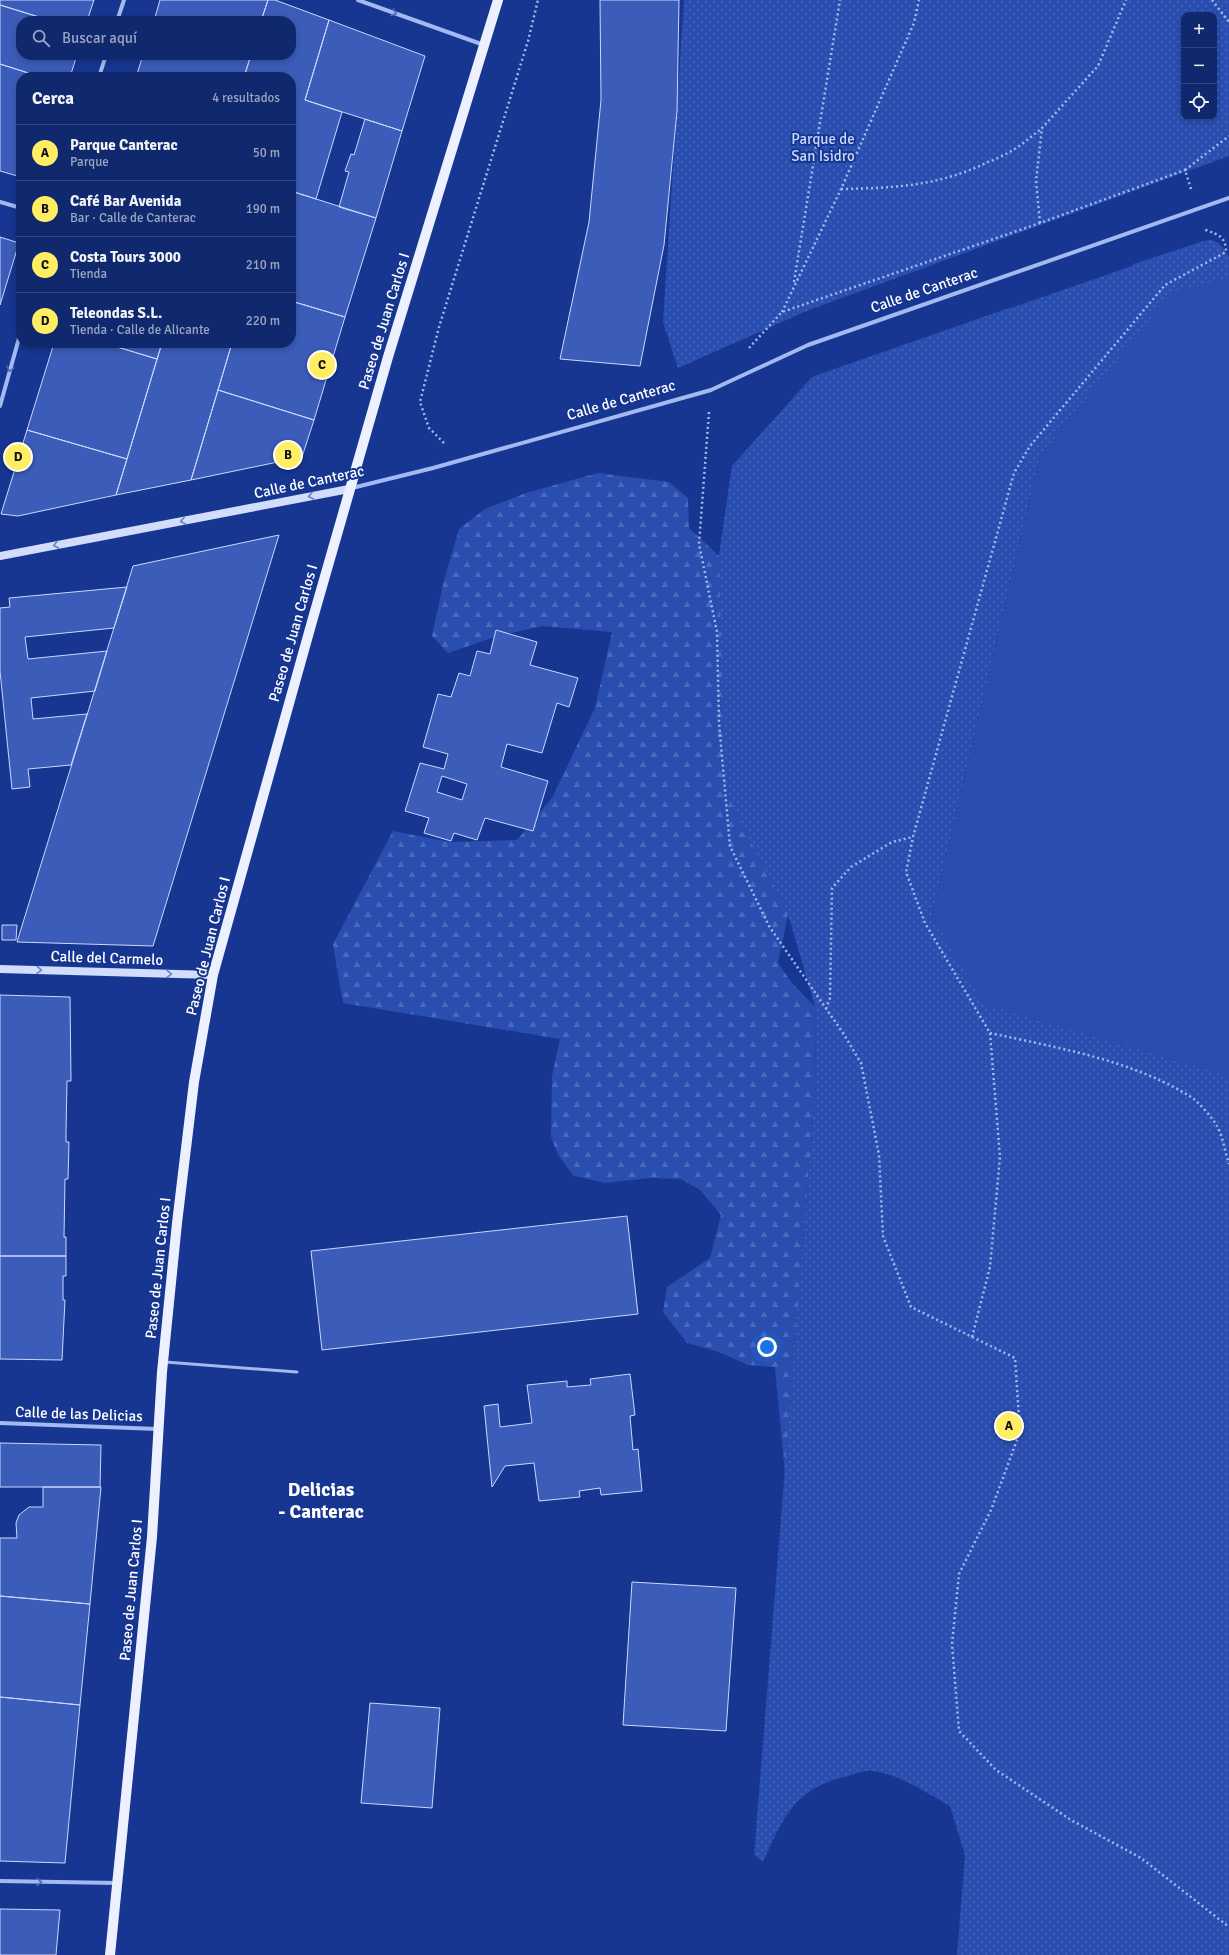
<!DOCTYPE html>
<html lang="es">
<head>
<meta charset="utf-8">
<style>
  :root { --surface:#10286d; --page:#193072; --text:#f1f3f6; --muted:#9ca6c2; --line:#304480; --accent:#ffee63 }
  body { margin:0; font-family:Signika,sans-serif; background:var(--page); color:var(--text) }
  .controls { position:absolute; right:12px; top:12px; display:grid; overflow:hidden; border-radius:8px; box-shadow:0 2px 6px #0003 }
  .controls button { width:36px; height:36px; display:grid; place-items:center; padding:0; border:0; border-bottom:1px solid var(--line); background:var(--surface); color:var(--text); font:20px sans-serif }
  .you { position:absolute; left:767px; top:1347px; width:14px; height:14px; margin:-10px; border:3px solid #fff; border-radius:50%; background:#1a73e8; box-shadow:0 0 0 6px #1a73e833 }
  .badge { display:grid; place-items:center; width:26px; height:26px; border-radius:50%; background:var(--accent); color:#111; font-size:13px; font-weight:700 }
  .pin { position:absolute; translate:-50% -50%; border:2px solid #fff; box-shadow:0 1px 4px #0006 }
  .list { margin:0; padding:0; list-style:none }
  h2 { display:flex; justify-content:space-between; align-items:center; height:52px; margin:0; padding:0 16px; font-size:17px }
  h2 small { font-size:13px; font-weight:400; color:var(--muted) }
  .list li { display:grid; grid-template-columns:26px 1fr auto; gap:12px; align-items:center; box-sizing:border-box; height:56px; padding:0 16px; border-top:1px solid var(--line) }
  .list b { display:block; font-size:15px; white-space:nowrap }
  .list p { margin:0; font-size:13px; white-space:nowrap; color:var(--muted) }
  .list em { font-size:13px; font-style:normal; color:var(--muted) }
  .icon { flex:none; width:22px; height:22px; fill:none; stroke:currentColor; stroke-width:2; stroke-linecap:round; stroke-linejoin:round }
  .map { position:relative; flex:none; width:1229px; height:1955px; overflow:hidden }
  .search { position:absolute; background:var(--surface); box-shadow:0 2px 6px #0003; left:16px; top:16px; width:280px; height:44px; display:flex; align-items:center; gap:10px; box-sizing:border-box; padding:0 14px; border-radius:16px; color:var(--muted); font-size:15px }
  .panel { position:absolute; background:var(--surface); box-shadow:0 2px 6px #0003; left:16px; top:72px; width:280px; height:276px; border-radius:16px }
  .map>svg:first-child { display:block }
</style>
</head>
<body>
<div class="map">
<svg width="1229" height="1955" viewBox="0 0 1229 1955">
  <defs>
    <pattern id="forest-firs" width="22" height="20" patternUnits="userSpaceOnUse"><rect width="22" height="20" fill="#294eb0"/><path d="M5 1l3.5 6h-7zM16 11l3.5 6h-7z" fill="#4969bc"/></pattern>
    <pattern id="park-dots" width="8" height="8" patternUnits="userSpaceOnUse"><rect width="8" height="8" fill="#294eb0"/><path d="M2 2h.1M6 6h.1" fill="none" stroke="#4969bc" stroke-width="1.8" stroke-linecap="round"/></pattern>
  </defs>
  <rect width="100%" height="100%" fill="#163691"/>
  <path fill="#294eb0" d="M1212,240L1219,243L1229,256V1076L982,1004L932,916L1040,456L1105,374L1133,264L1204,241Z"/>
  <path fill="url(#forest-firs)" d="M1009,308L788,915L778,963L792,983L815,1007L816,1081L785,1474L775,1367L748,1365L719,1352L687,1343L663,1312L667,1287L710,1258L721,1215L700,1190L681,1179L649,1178L606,1183L574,1176L558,1155L551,1137L552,1076L560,1039L343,1003L333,944L393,831L450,842L517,840L552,798L595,708L612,632L543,626L498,636L448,653L432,636L444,580L459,529L485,509L526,493L598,473L669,482L688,498L689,528L719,556L732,466L812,377Z"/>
  <path fill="url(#park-dots)" fill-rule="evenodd" d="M684,0H1229V156L809,310L678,368L663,322ZM1184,15H1214V117H1184Z
    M1212,240C1229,247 1229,262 1229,278L1171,292L1040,456L932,916L983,1004L1229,1076V1955H957L965,1855L950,1806C927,1793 899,1774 872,1771C865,1770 855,1774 848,1776C796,1787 783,1817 763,1862L754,1855L816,1081L815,1007L788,914L725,791L719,556L732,466L812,377L1204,241Z"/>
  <path fill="#3b5cb8" stroke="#cbd8fb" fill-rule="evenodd" d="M0,0H94L87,21H52L0,5Z
    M160,0H268L261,21H154Z
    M268,0H275L329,20L305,100L342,112L316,199L291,191V77H244L251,55H291V21H261Z
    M600,0H679L677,111L664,245L640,366L560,359L589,222L601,100Z
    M0,5L52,21H21V55H77L70,77H41L0,64Z
    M329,20L425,56L402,131L305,100Z
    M143,55H239L250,58L244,77H136Z
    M0,64L41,77H21V177L0,171Z
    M365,119L402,131L376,218L339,207L349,172L345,171L351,154L354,155Z
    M291,191L376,218L345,317L291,301Z
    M0,237L19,243L0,305Z
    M291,301L345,317L314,420L218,390L232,343H291Z
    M54,343H104L157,359L127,459L27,430Z
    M104,343H162L157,359Z
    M162,343H232L191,480L116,495Z
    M218,390L314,420L302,457L191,480Z
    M27,430L127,459L116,495L18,516L1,514Z
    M279,535L153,946L17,942L133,566Z
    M127,587L114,628L25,637L28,659L107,651L95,691L31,698L33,719L87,714L71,765L28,769L30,787L12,789L0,671V608L10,607L9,598Z
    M496,630L537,642L530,665L578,678L569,707L557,703L542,753L507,744L501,767L548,781L533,831L485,818L477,840L454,833L451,841L424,833L429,818L405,811L420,763L444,769L448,754L423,747L438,694L451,697L459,673L470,676L477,651L490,654ZM442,776L467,784L462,800L437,792Z
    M2,925H17L16,940H2Z
    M0,995L70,997L71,1081H67L66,1133V1142H69L68,1179H65L64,1237H66V1256H0Z
    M627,1216L638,1314L322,1350L311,1251Z
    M0,1256H66V1276H63V1300H65L62,1360L0,1359Z
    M630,1374L635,1415L630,1416L633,1450L638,1449L642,1491L601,1495L600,1488L579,1491L580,1497L539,1501L534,1463L505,1466L492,1487L484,1406L498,1404L500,1427L532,1423L527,1385L567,1381V1387L591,1385L590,1379Z
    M0,1443L101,1445L100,1487H0Z
    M43,1487H101L90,1604L0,1596V1538H17L16,1523L19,1515L29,1507H43Z
    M632,1582L736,1588L726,1731L623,1725Z
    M0,1596L90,1604L80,1705L0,1697Z
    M0,1697L80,1705L65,1863L0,1861Z
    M370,1703L440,1708L432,1808L361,1803Z
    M0,1909L60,1910L56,1955H0Z"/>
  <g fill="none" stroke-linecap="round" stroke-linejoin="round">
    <path stroke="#a4b9f0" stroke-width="2.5" stroke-dasharray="2 3" stroke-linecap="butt" d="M1212,0L1229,22
      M841,189C895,188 939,186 988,162C996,159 1005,155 1013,150C1023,144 1032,136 1042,128
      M1191,189L1185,170L1229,136
      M1040,223L1036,181L1042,128L1098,66L1126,0
      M794,282L840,0
      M782,312L841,189L914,23L919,0
      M749,348L782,312L1040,223L1185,170
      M709,412L699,544L717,632L719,723L730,846L769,926L843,1033L861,1063L879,1155L883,1236L911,1307L1015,1358L1020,1432L991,1510L959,1574L952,1644L959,1731L996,1770L1071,1820L1141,1858L1229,1927
      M444,443L429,428L420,402L439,327L528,41L538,0
      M826,1009L830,998L832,888L851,867L892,842L913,837
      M990,1033C1058,1048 1132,1060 1191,1097C1198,1101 1214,1120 1217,1126C1223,1137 1225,1152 1229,1164
      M972,1337L990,1267L1000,1157L990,1033L925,923L906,872L913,837L1014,473L1030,446L1165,285L1226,252C1226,237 1219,235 1206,230L1205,228"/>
    <path stroke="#a4b9f0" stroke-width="3" d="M165,1362L297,1372"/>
    <path stroke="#a4b9f0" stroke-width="4" d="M358,0L484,45
      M117,21L124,0
      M99,77L106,55
      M0,202L21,208
      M0,406L21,331
      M352,488L433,468L711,390L808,345L1229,198
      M0,1423L157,1429
      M0,1881L117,1883"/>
    <path stroke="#d2ddfb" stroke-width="8" d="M0,556L349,489
      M0,969L213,975"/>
    <path stroke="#edf1ff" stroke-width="10" d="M110,1955L152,1537L162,1372L177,1223L194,1082L213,975L313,618L388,357L498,0"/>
  </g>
  <defs><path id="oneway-chevron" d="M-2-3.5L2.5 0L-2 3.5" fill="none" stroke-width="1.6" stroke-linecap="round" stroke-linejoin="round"/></defs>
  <g stroke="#4f6ab7">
    <use href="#oneway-chevron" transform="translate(394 13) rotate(20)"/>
    <use href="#oneway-chevron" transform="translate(10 369) rotate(106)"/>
    <use href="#oneway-chevron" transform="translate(39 1882) rotate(1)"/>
  </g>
  <g stroke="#6b81c1">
    <use href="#oneway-chevron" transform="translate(311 496) rotate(169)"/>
    <use href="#oneway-chevron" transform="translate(183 521) rotate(169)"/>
    <use href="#oneway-chevron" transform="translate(56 545) rotate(169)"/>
    <use href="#oneway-chevron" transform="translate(39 970) rotate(2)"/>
    <use href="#oneway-chevron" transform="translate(169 974) rotate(1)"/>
  </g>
  <g text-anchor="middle" stroke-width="4" stroke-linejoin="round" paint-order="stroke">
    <g font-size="15" fill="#cbd8fb" stroke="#163691">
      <text x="823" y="144">Parque de<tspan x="823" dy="17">San Isidro</tspan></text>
    </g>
    <g font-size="15" fill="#fff" stroke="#163691">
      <text transform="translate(924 290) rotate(-19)" y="5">Calle de Canterac</text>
      <text transform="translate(384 321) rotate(-73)" y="5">Paseo de Juan Carlos I</text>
      <text transform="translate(621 400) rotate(-16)" y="5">Calle de Canterac</text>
      <text transform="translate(309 482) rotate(-12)" y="5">Calle de Canterac</text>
      <text transform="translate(293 633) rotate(-74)" y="5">Paseo de Juan Carlos I</text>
      <text transform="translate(208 946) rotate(-76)" y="5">Paseo de Juan Carlos I</text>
      <text transform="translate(107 958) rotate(2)" y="5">Calle del Carmelo</text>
      <text transform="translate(158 1268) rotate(-84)" y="5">Paseo de Juan Carlos I</text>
      <text transform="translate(79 1414) rotate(2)" y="5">Calle de las Delicias</text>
      <text transform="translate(131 1590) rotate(-85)" y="5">Paseo de Juan Carlos I</text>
    </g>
    <g font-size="19" font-weight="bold" fill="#fff" stroke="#163691">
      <text x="321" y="1496">Delicias<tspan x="321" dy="22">- Canterac</tspan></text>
    </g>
  </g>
</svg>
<div class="controls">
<button>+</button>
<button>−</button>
<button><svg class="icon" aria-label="locate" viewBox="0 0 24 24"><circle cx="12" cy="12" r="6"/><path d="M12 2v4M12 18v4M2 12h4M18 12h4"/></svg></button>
</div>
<div class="you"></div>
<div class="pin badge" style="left:1009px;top:1426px">A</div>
<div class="pin badge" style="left:288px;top:455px">B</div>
<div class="pin badge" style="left:322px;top:365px">C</div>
<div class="pin badge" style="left:18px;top:457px">D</div>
<div class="search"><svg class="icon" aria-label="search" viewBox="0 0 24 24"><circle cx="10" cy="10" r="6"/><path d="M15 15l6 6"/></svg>Buscar aquí</div>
<section class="panel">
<h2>Cerca<small>4 resultados</small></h2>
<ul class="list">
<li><span class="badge">A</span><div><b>Parque Canterac</b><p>Parque</p></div><em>50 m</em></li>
<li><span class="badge">B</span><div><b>Café Bar Avenida</b><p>Bar · Calle de Canterac</p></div><em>190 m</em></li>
<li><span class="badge">C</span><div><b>Costa Tours 3000</b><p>Tienda</p></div><em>210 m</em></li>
<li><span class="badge">D</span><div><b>Teleondas S.L.</b><p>Tienda · Calle de Alicante</p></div><em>220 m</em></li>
</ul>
</section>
</div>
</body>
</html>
